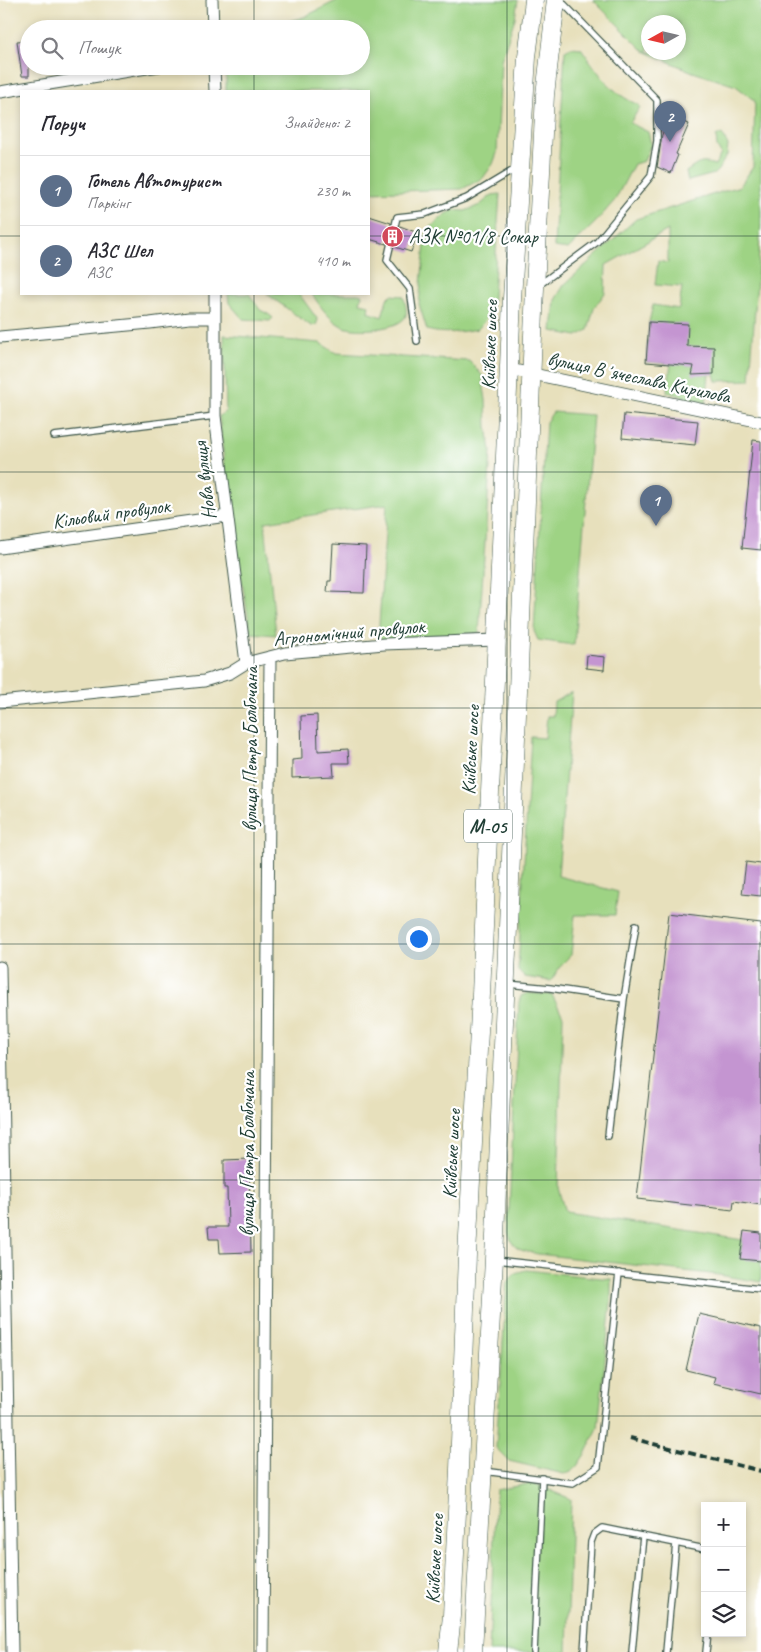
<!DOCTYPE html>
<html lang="uk">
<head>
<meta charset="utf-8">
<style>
  :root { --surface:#fff; --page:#f7f7f7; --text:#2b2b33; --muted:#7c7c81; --line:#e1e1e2; --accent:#d1495b }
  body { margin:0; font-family:Caveat,sans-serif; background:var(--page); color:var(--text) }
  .controls { position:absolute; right:15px; bottom:15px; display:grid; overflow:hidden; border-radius:0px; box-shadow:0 2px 8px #0003 }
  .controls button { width:45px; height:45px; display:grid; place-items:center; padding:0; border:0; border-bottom:1px solid var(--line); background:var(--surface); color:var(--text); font:25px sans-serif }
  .compass { position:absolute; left:641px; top:15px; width:45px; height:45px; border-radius:50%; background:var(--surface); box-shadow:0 2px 8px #0003; rotate:262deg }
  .you { position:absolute; left:418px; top:938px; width:18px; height:18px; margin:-12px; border:4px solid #fff; border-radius:50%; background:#1a73e8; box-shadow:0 0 0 8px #1a73e833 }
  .badge { display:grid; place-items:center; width:32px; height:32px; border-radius:50%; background:var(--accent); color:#fff; font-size:16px; font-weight:700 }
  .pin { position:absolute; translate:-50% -41px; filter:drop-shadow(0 1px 2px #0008) }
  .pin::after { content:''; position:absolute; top:26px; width:18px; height:15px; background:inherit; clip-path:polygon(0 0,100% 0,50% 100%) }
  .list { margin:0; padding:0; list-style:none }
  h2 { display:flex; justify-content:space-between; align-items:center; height:65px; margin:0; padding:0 20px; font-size:21px }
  h2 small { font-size:16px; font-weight:400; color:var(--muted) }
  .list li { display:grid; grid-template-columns:32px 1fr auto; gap:15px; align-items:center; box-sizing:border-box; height:70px; padding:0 20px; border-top:1px solid var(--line) }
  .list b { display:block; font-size:19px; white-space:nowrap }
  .list p { margin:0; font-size:16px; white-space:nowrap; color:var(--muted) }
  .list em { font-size:16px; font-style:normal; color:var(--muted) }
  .icon { flex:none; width:28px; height:28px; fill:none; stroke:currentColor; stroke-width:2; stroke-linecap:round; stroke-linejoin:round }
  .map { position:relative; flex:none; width:761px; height:1652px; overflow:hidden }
  .search { position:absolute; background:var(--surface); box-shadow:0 2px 8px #0003; left:20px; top:20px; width:350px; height:55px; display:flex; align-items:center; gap:12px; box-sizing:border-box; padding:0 18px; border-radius:28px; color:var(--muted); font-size:19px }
  .panel { position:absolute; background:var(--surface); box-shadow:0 2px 8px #0003; left:20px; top:90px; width:350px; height:205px; border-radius:0px }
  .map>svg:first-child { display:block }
</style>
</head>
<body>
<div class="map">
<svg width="761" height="1652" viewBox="0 0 761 1652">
  <rect width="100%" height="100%" fill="#fff"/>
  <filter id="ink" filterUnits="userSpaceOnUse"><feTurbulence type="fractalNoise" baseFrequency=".02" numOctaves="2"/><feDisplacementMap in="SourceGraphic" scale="10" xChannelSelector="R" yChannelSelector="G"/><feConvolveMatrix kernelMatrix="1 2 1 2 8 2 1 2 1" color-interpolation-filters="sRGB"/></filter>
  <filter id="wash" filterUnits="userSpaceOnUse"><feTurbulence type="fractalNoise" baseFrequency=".0096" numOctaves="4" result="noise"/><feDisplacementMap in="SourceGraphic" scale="20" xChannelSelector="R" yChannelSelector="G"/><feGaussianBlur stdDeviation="1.12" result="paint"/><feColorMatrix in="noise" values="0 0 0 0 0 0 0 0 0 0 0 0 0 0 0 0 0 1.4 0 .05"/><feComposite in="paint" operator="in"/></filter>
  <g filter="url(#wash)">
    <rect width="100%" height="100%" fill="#e7e0bc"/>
    <path fill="#9ed384" stroke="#5e885c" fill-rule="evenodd" d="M338,0H518L515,18L501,60L497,153L493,164L483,178L462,189L369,192V91H226V66H361V29H259L304,17Z
      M593,0H761V224L750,380L716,381L714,374H709L706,403L667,392L671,364L646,362L649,322L653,305L679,309L682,287L655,285L658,261L668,263V230L606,265L605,293L594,308L588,330L577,336L552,331L555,300L564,285L636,219L740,186L753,167L755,101L736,86L693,72L644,51ZM648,22H678V52H648Z
      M571,47L581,48C598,72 611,94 639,105L640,107L630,123L648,132L651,144L644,161L634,164L615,200L595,223L568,249L554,247L565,50Z
      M722,134L728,145L727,155L718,170L714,174L688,181L686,172C698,164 700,160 715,165L721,154L717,147L716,137Z
      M500,194L492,311L478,329C460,332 444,335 427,330L419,304L426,234L432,226L446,214L454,210L465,211L480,205L492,195Z
      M228,294H249L260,310L268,314L273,318L270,321L243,319L229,303Z
      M267,294H299L318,320L316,325L311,326Z
      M312,294H358L362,295L360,303L369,305L368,312L382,317L387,299L391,295L403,296C405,301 407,309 406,315C402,330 356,332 344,327C330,321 320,306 312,294Z
      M224,335L320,343L336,353L469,361L482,375L486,400L487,428L491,450L479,633L378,640L387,504L265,522L276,635L251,633L230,513L219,416L226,411Z
      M553,412L593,415L574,645L538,640L534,631L546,422Z
      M572,692L558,876L618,892L615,915H575L571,955L561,965L551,981L525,977L518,970L531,737L545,738L547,716H553L554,702Z
      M527,993L552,995L563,1016L558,1188L565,1212L743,1240L740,1258L761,1261V1282L719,1275L538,1254C520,1250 513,1251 508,1232L519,1002L521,996Z
      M526,1270L611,1279V1302L598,1428L585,1454L577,1466L573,1470L564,1474L509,1461L496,1448L507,1282L515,1273Z
      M533,1483L571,1499L567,1652H489L496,1490Z"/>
    <g id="blocks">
      <path fill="#c495d1" d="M29,40V76H22L17,41Z
        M669,116L689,124L676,154L678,155L671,173L657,167L662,135Z
        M369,216L391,223L386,244L369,239Z
        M400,226L418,233L411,252L395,247Z
        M649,322L688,324L687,346L714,347V374L692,375L694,366L646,362Z
        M624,414L698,421L695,445L622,438Z
        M753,440L761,441V550L742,548Z
        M333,544L366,546L364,593L327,592L328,581H331Z
        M587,655L605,657L604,670L586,668Z
        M317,715L318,751L348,749L349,763H333L334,776L292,778V760L302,759L301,716Z
        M746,862L761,864V896L742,894Z
        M669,913L761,924V1205L734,1201L733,1210L637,1199Z
        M249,1159L251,1252L220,1253L219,1239H209L208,1227H228L227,1188H224V1160Z
        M744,1231L761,1233V1261L740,1259Z
        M699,1314L761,1328V1394L713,1383L715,1377L686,1370Z"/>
    </g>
  </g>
  <g filter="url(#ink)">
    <use href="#blocks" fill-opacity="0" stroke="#3d5548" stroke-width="1"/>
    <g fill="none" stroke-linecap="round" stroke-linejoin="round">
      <defs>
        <path id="lane" d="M539,285L597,242L651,176L657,141V100L560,0
          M417,341L410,289L387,260L397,217L425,214L467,198L517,168
          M54,436L215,416
          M507,984L550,988L624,999
          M608,1136L624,999L636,925
          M496,1260L761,1289
          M484,1471L573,1483L598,1467L619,1273
          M534,1652L542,1478
          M584,1652L591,1542L594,1534L602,1528L705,1549
          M632,1652L643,1536
          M666,1652L676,1543
          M706,1652L708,1633"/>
        <path id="street" d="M212,0L213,29
          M214,66L215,91
          M0,92L159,66
          M215,294V416L246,663
          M0,337L150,323L189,318H215
          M509,369L761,422
          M0,548L227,516
          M0,702L204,681L230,673L246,663L285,653L384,644L497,640
          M0,967L12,1652
          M263,1652L270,657"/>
        <path id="primary" d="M448,1652L452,1616L459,1470L467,1255L481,994L512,299L527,57L534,0
          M473,1652L494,1259L535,288L545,95L556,0"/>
      </defs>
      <use href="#lane" stroke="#3d5548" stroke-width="8"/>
      <use href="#street" stroke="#3d5548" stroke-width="13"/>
      <use href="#primary" stroke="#3d5548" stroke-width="19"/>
      <use href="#lane" stroke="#fff" stroke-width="5.5"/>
      <use href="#street" stroke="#fff" stroke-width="11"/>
      <use href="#primary" stroke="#fff" stroke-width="18"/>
      <path stroke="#1f3d34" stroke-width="4" stroke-dasharray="8 4" stroke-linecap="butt" d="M630,1438L761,1471"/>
    </g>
  </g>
  <path fill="none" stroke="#1f3d34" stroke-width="1" stroke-opacity="0.55" d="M254,0V29M507,0V1652M254,66V91M0,236H21M369,236H761M254,294V1652M0,472H761M0,708H761M0,944H761M0,1180H761M0,1416H761"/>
  <defs>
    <symbol id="building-disc" viewBox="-11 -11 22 22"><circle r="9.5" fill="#d1495b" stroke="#fff"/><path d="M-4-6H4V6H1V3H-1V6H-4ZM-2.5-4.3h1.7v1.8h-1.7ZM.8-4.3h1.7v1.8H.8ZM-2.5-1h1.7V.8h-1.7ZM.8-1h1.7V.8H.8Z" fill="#fff"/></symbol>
  </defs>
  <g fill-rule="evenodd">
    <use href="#building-disc" x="380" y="224" width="25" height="25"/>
  </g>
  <g text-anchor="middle" stroke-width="4.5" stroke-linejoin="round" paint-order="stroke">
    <rect fill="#fff" stroke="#627771" stroke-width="1" x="464" y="809.5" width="48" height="33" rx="4"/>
    <g font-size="19" font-weight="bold" fill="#1f3d34">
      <text x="488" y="833">М-05</text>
    </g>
    <g font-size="20" fill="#1f3d34" stroke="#fff" text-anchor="start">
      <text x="409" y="243">АЗК №01/8 Сокар</text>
    </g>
    <g font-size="20" fill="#1f3d34" stroke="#fff">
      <text transform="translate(489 345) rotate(-88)" y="7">Київське шосе</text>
      <text transform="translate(639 377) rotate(12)" y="7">вулиця Вʼячеслава Кирилова</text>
      <text transform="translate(204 481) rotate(-97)" y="7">Нова вулиця</text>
      <text transform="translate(111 513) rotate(-8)" y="7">Кільовий провулок</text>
      <text transform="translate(349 632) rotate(-5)" y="7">Агрономічний провулок</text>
      <text transform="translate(250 749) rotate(-90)" y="7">вулиця Петра Болбочана</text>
      <text transform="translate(470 750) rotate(-87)" y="7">Київське шосе</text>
      <text transform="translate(247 1154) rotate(-90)" y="7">вулиця Петра Болбочана</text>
      <text transform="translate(451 1154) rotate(-87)" y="7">Київське шосе</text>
      <text transform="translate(434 1559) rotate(-87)" y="7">Київське шосе</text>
    </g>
  </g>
</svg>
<div class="controls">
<button>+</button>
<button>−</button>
<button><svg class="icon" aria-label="layers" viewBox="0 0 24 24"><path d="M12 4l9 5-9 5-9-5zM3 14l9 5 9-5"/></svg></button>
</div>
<svg class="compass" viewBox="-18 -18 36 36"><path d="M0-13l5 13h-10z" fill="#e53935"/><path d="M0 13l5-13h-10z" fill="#7c7c81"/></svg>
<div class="you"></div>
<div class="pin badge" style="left:656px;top:526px;background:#5c6f8a">1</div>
<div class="pin badge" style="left:670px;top:142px;background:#5c6f8a">2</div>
<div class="search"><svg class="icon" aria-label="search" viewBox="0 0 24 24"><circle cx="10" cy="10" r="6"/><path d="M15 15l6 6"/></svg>Пошук</div>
<section class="panel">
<h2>Поруч<small>Знайдено: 2</small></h2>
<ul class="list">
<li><span class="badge" style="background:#5c6f8a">1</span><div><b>Готель Автотурист</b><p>Паркінг</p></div><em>230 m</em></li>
<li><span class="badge" style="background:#5c6f8a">2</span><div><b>АЗС Шел</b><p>АЗС</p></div><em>410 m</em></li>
</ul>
</section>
</div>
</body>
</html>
